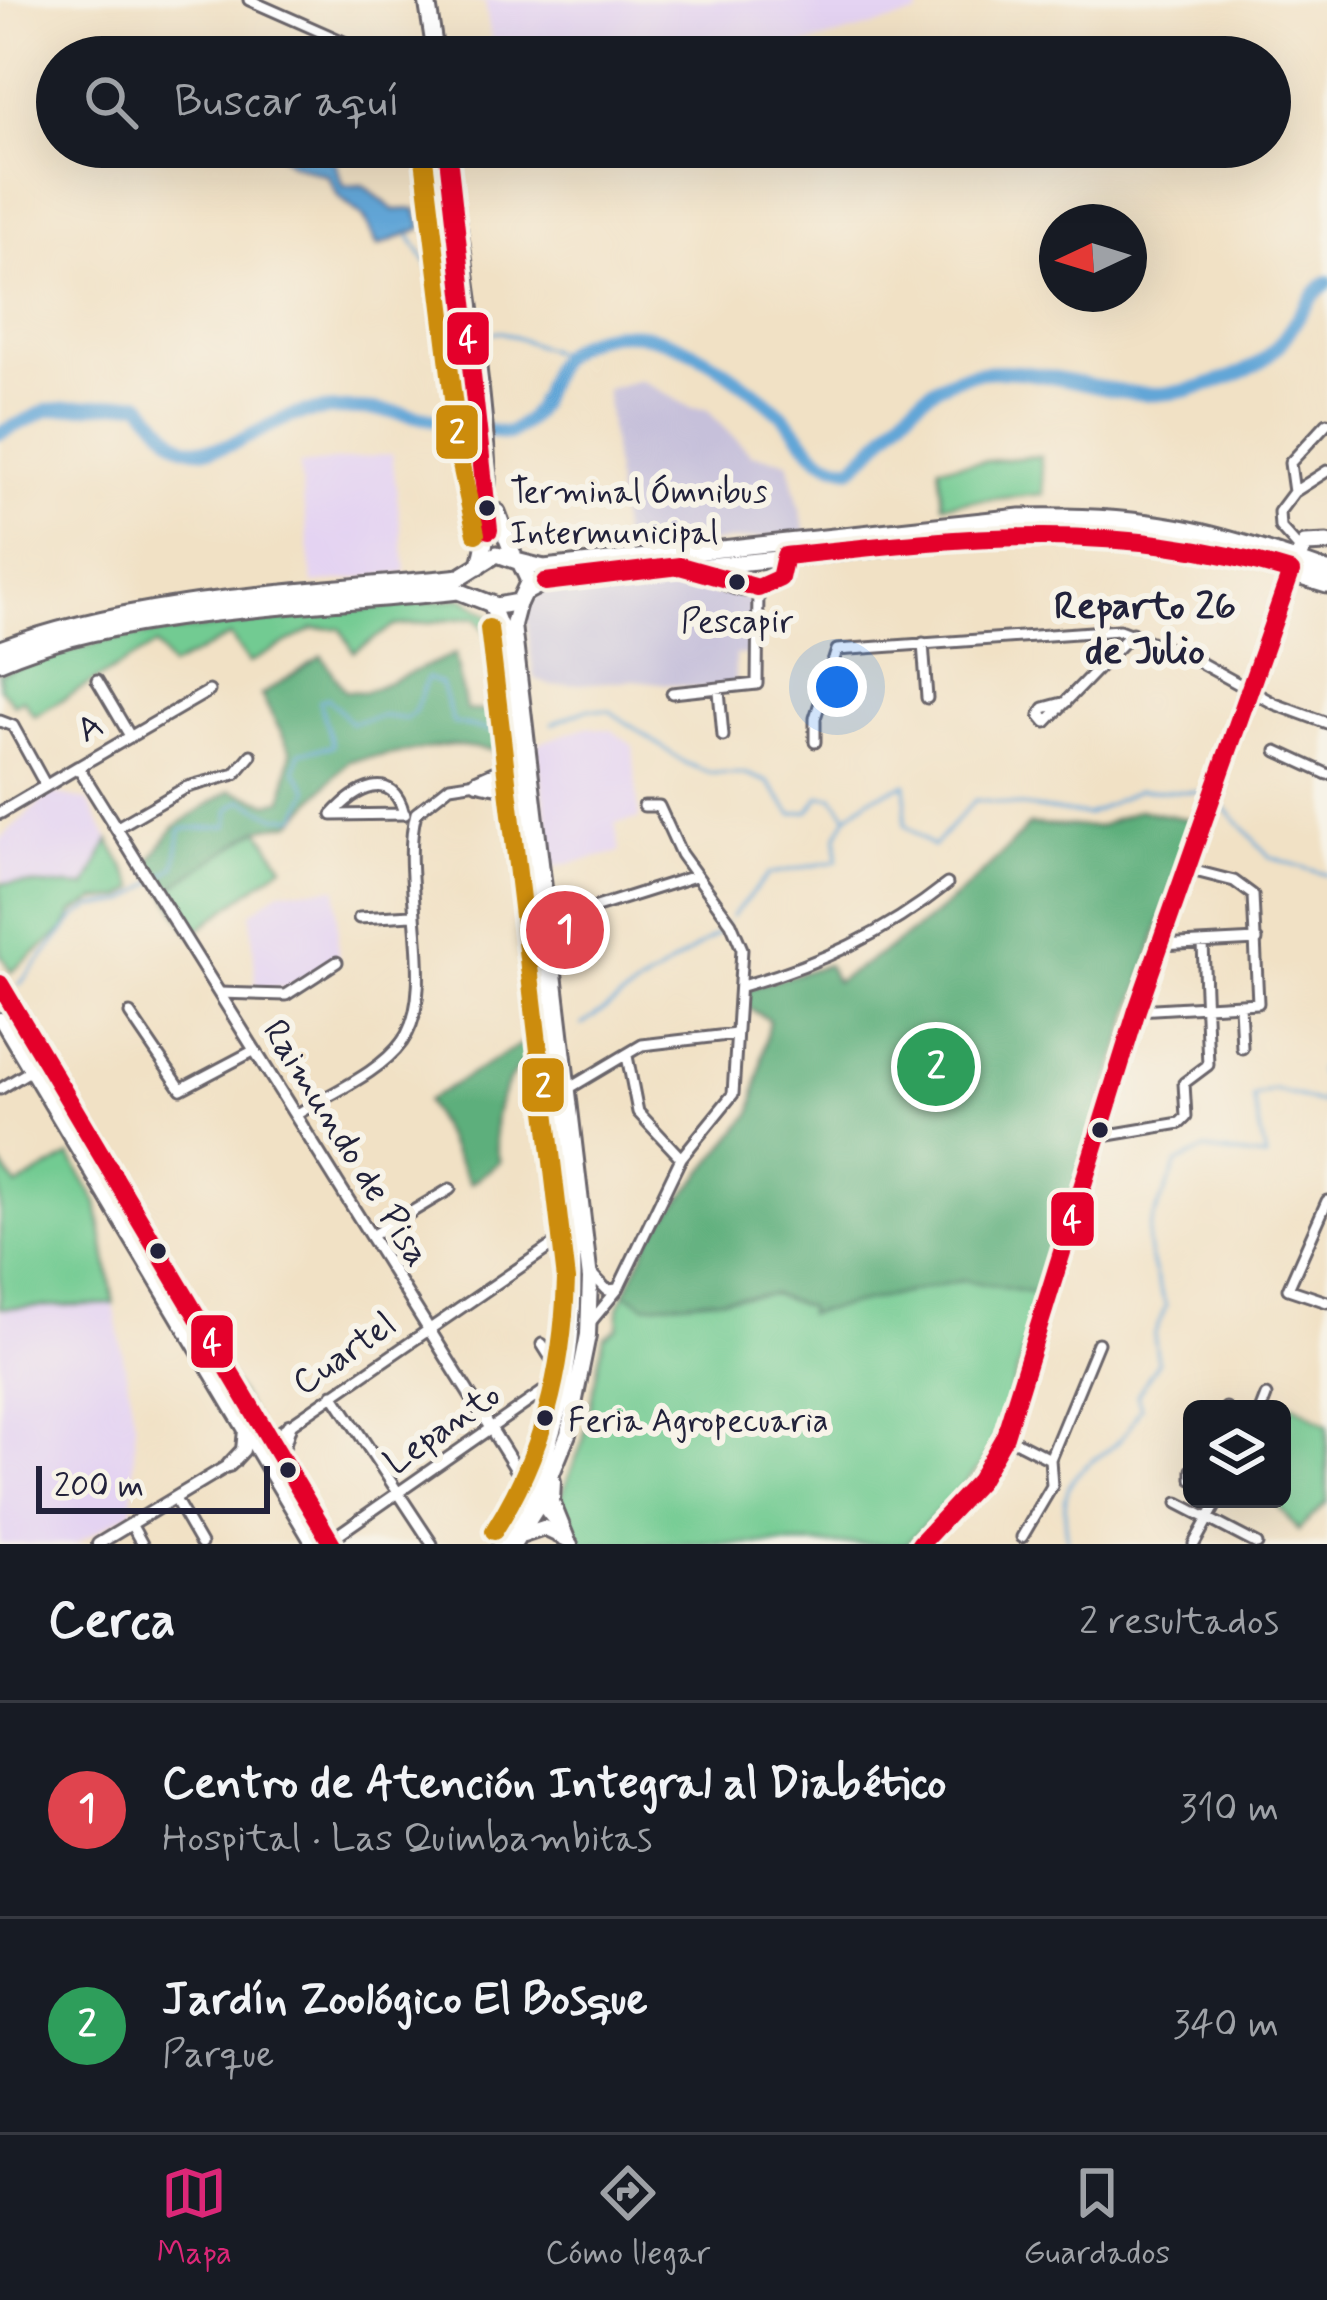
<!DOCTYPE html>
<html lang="es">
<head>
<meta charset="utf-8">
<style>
  :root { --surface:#171b24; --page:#20242c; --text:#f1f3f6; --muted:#9ea1a6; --line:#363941; --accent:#db2777 }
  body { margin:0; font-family:Mynerve,sans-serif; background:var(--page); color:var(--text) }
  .controls { position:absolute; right:36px; bottom:36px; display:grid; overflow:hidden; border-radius:18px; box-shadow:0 12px 48px #0002 }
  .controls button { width:108px; height:108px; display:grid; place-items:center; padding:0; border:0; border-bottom:3px solid var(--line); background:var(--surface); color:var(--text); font:60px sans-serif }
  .compass { position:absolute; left:1039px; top:204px; width:108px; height:108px; border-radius:50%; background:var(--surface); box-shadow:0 12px 48px #0002; rotate:266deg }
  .scale { position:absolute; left:36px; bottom:30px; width:234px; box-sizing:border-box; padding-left:12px; border:6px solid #22223b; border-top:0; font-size:33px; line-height:42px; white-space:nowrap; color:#22223b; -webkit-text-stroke:9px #f7f3e8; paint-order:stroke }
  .you { position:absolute; left:837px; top:687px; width:42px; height:42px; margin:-30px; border:9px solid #fff; border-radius:50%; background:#1a73e8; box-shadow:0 0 0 18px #1a73e833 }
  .badge { display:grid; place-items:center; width:78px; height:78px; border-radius:50%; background:var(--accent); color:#fff; font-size:39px; font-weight:700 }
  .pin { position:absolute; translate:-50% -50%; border:6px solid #fff; box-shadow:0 3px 12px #0006 }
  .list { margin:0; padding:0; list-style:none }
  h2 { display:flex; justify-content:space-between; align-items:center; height:156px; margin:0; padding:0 48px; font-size:51px }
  h2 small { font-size:39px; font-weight:400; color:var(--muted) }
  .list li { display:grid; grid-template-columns:78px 1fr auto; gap:36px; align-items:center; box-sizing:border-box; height:216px; padding:0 48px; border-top:3px solid var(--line) }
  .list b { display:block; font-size:45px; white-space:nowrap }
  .list p { margin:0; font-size:39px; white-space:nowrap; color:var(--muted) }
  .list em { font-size:39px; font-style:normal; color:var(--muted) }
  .icon { flex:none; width:66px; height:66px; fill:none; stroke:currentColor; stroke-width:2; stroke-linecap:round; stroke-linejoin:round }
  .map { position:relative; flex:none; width:1327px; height:1544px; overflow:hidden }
  .search { position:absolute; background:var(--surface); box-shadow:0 12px 48px #0002; left:36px; right:36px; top:36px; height:132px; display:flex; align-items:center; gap:30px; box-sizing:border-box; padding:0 42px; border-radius:66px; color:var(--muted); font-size:45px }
  .sheet { height:588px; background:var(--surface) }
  nav { display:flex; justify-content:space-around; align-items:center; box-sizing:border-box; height:168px; border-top:3px solid var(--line); background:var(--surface); font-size:33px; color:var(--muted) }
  nav a { display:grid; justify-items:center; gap:6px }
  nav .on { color:var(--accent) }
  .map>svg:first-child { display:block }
</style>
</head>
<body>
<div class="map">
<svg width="1327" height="1544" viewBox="0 0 1327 1544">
  <rect width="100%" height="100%" fill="#f7f3e8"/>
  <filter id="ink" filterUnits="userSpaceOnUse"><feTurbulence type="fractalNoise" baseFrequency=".00833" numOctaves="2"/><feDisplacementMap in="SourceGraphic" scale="24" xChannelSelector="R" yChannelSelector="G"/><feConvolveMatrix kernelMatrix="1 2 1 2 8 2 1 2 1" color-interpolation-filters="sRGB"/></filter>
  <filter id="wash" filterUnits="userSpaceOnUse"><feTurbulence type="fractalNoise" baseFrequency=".004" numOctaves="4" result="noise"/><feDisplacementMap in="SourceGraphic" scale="48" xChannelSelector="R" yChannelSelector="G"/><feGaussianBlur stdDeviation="2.7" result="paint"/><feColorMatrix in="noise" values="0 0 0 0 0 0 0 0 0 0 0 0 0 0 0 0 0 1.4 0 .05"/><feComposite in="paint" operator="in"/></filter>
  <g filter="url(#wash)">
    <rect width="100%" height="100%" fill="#f1e1c5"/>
    <path fill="#e4d3f2" d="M451,0H916L919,14L759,57H494L485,2Z
      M392,454L406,572L313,584L299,465Z
      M586,727L612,730L633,746L639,819L615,823L620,852L554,867L536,744Z
      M51,793L88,801L109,840L86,887H20L2,882L0,839Z
      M337,888L338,957L288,988H256L251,913L280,890Z
      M114,1304L135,1423L132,1511L75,1544H0V1308Z"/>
    <path fill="#c6c0da" d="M641,380L691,408L706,409L751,454L788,461L806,533L623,552L606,389Z
      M703,579L711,593L752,592L754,654L735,655V685L707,689L635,680L551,686L534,678L525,606L542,589Z"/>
    <path fill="#72cb92" stroke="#4a7666" stroke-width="3" d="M1040,456L1044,494L943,504L939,466Z
      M463,598L489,615L492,640L476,617L394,626L354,652L340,628L313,629L249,663L230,636L171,667L156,645L34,716L23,699L14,704L0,688V673L109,639Z
      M1138,810L1193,820L1084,1149L1002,1423L982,1465L906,1544H580L559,1501L583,1441L604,1337L618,1327L619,1307L652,1235L752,1113L769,1020L747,1007L827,965L836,982C911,937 972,890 1029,825L1098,827Z
      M259,829L283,866L191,935L165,892Z
      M109,840L136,888L123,898L96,900L74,912L64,930L11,972L0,953V883L86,887Z
      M54,1090L255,1419V1428L52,1096Z
      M70,1156L97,1203L114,1304L0,1308V1163L17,1186Z
      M1286,1400L1327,1425V1502L1298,1530L1272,1499H1282L1280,1409Z"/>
    <path fill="#5daf7c" stroke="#40685c" stroke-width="3" d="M455,654L466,710L504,712L502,751L451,745L349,761L292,823L259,829L165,892L147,865L174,827L231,790L268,803L283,800L291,751L261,695L322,656L345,691L365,692Z
      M1138,810L1193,820L1041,1295L964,1280L807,1314V1307L773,1294L645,1305L625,1293L652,1234L752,1113L769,1020L747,1007L749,988L827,965L836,982C911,937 972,890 1029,825L1098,827Z
      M535,1036L536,1048C502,1081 486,1116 500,1162L470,1184L426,1101Z"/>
    <path fill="#62a6d7" stroke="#426489" stroke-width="3" d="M271,147H286L295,156L313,155L305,147H329L344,186L363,185L394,210L416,209L422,228L378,246L364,217L338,196L328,176L291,164Z"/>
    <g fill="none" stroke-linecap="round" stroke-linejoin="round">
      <path stroke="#62a6d7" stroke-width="3" d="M410,236L430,268L446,335L467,338
        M483,335L499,331L561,355
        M552,724L587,709L610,711L685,763L710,773L747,774L768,782L792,814L809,811L820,796L833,797L847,816L870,798L906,784L905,825L933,847L975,800L1087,815L1138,790L1198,792L1225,808L1270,857L1327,875
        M732,916L769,874L837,861V835L846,818
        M19,985L76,917L92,907L126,902L175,867L181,829L228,826L230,808L242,800L277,817H297L309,790L295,770L300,752L333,746L319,701L328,698L351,723L383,716L406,719L415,711L427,678L441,684L453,723L497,732
        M582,1025L715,935L726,923
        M1068,1544C1067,1532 1064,1517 1065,1505C1066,1473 1091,1463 1112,1447C1125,1438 1133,1420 1141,1407L1137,1395L1158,1362L1154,1335L1166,1306C1134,1217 1148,1243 1177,1163L1205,1150L1266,1158L1253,1097L1274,1090L1322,1103L1326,1088L1319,1070L1327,1058"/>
      <path stroke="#62a6d7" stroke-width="14" d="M0,433L48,410L140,402C153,414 171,442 186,447C232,460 264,419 308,412C384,400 436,424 509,434C518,427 531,419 536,409C547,390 548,366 566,352C636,300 728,367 781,414C811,442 807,461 851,468C883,444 901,408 937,387C1002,348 1082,393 1152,394C1183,395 1221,382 1249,369C1288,350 1296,307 1327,282"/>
    </g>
  </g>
  <g filter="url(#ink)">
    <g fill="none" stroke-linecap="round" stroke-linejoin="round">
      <defs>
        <path id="minor" d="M249,0L378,57
          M1294,492L1290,463L1327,423
          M1299,548L1280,527L1279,512L1294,492L1327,471
          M923,643L927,698
          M97,680L130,736
          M719,691L723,736
          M672,693L757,684L758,589
          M1066,702L1044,708L1040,715L1046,722L1132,633
          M0,721L13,726L46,786
          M815,742V718L837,650L1119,630L1188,656L1275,704L1327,723
          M1277,751L1327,774
          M78,767L209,691
          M332,815C355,789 393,767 404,814
          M332,815L405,814
          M116,828L187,787L235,774L251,755
          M359,918L412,915
          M549,922L695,876
          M1160,945L1257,940
          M742,986C819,964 884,934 947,884
          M219,993L286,995L337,962
          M1240,1005L1242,1048
          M1137,1010L1258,1003L1253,895L1234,881L1187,869
          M130,1014L181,1089L255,1050
          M627,1056L638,1112L681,1158
          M0,1089L45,1062
          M568,1089L642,1045L736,1034
          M296,1115C328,1094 379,1074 402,1042C440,990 398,878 416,813L450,786L523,775
          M1097,1137L1180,1123L1186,1117L1184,1083L1208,1065L1203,944
          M1327,1201L1288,1289L1327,1302
          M371,1236L450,1189
          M590,1272L607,1290L618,1289
          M589,1324L618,1289L681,1158L733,1094L742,949L731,923L681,854L659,806H644
          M333,1394L432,1544
          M1225,1409L1226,1408
          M1261,1409L1266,1396
          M1005,1436L1050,1459L1052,1486L1022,1537
          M271,1438L573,1231
          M1050,1459L1098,1343
          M1192,1470V1479
          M175,1499L201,1544
          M1178,1503L1257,1544
          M131,1524L142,1544
          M330,1540L554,1384L557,1368L542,1344
          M1194,1544L1219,1499"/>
        <path id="tertiary" d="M0,813L78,767L531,1493L572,1544
          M98,1544L234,1462
          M920,1544L979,1481L1005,1436L1137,1010L1291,572"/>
        <path id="secondary" d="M0,984L332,1544
          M0,1019L313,1544
          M281,1452L289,1426
          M229,1465L243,1450L245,1430"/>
        <path id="primary" d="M491,604L500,626C516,741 526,855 541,970C565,1166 617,1367 500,1544
          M477,782L504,770L513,749
          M482,783L513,789L523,804
          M553,1481L552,1502L567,1539
          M523,1535L544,1528L567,1539
          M514,1544L540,1503L568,1434L588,1335L590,1279L513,625L519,602"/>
        <path id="trunk" d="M427,0L436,57
          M447,147C458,235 507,496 479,566
          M497,512L514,557
          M520,562L544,568L1020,517C1144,514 1210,529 1327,571
          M692,567C719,579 753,602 780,578L784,549
          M1292,568L1305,544L1327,543
          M528,591L545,582L1071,530L1178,539L1327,585
          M0,649C144,595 308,593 460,577L497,554L520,562L529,581L519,602L497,606L458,591C323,606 121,608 0,662"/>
      </defs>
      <use href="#minor" stroke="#6a656b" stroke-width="15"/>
      <use href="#tertiary" stroke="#6a656b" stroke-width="16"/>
      <use href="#secondary" stroke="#6a656b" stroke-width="18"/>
      <use href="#primary" stroke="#6a656b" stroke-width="20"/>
      <use href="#trunk" stroke="#6a656b" stroke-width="21"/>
      <use href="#minor" stroke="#fff" stroke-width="9"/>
      <use href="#tertiary" stroke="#fff" stroke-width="10"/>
      <use href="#secondary" stroke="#fff" stroke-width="12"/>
      <use href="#primary" stroke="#fff" stroke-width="14"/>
      <use href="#trunk" stroke="#fff" stroke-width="15"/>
      <defs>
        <path id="bus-1" d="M447,147L489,530
          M545,582L680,566L758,588L780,578L785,556C962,537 1117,519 1291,572L1137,1010L1005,1436L979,1481L920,1544
          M0,984L332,1544"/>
        <path id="bus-2" d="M423,150L461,465L476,534
          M489,628L566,1280C563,1372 543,1453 494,1531"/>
      </defs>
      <use href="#bus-1" stroke="#f7f3e8" stroke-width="27"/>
      <use href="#bus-2" stroke="#f7f3e8" stroke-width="27"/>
      <use href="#bus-1" stroke="#e4002b" stroke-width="18"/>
      <use href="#bus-2" stroke="#cc8c0c" stroke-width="18"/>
    </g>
  </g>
  <g fill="#22223b" stroke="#f7f3e8" stroke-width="4.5">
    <circle cx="487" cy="508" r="10"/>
    <circle cx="737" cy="582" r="10"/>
    <circle cx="1100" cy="1130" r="10"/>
    <circle cx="158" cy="1251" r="10"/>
    <circle cx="545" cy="1418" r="10"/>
    <circle cx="288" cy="1470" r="10"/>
  </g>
  <g text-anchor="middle" stroke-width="12" stroke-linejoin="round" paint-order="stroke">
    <g font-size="33" fill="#22223b" stroke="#f7f3e8" text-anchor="start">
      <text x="510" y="502">Terminal Ómnibus<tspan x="510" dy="41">Intermunicipal</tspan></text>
      <text x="737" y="632" text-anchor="middle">Pescapir</text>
      <text x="568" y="1431">Feria Agropecuaria</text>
    </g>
    <g font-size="36" fill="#22223b" stroke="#f7f3e8">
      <text transform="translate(89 726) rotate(-31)" y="13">A</text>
      <text transform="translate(348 1142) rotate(58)" y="13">Raimundo de Pisa</text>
      <text transform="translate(343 1352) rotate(-35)" y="13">Cuartel</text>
      <text transform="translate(441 1427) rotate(-35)" y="13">Lepanto</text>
    </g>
    <g font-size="39" font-weight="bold" fill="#22223b" stroke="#f7f3e8">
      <text x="1145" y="618">Reparto 26<tspan x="1145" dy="45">de Julio</tspan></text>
    </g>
  </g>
  <g stroke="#f7f3e8" stroke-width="4.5">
    <rect x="445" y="310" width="46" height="57" rx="12" fill="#e4002b"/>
    <rect x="434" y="403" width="46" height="58" rx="12" fill="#cc8c0c"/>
    <rect x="520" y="1056" width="46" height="58" rx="12" fill="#cc8c0c"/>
    <rect x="1049" y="1190" width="47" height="58" rx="12" fill="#e4002b"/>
    <rect x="189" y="1313" width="46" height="57" rx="12" fill="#e4002b"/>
  </g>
  <g font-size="33" text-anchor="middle" font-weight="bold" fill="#fff">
    <text x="468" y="350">4</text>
    <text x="457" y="443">2</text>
    <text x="543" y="1097">2</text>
    <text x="1072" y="1230">4</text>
    <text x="212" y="1353">4</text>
  </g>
</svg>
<div class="controls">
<button><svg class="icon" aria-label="layers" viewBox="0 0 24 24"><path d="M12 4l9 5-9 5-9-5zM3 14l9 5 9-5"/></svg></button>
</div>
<svg class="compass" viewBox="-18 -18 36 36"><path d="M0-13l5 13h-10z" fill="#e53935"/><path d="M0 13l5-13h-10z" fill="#9ea1a6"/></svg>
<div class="scale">200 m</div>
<div class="you"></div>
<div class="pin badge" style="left:565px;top:930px;background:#e0444e">1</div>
<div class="pin badge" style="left:936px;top:1067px;background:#2e9e5b">2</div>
<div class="search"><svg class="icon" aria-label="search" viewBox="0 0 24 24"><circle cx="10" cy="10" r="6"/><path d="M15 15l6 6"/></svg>Buscar aquí</div>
</div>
<section class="sheet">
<h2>Cerca<small>2 resultados</small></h2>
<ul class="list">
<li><span class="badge" style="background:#e0444e">1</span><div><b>Centro de Atención Integral al Diabético</b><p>Hospital · Las Quimbambitas</p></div><em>310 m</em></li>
<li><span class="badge" style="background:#2e9e5b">2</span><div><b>Jardín Zoológico El Bosque</b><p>Parque</p></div><em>340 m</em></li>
</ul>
</section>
<nav>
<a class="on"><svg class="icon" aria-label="map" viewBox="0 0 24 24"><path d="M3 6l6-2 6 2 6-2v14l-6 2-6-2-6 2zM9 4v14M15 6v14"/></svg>Mapa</a>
<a><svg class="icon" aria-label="directions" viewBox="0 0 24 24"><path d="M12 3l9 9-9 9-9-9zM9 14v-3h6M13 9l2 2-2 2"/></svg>Cómo llegar</a>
<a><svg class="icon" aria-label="saved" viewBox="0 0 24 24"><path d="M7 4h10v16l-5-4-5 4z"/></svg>Guardados</a>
</nav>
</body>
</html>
